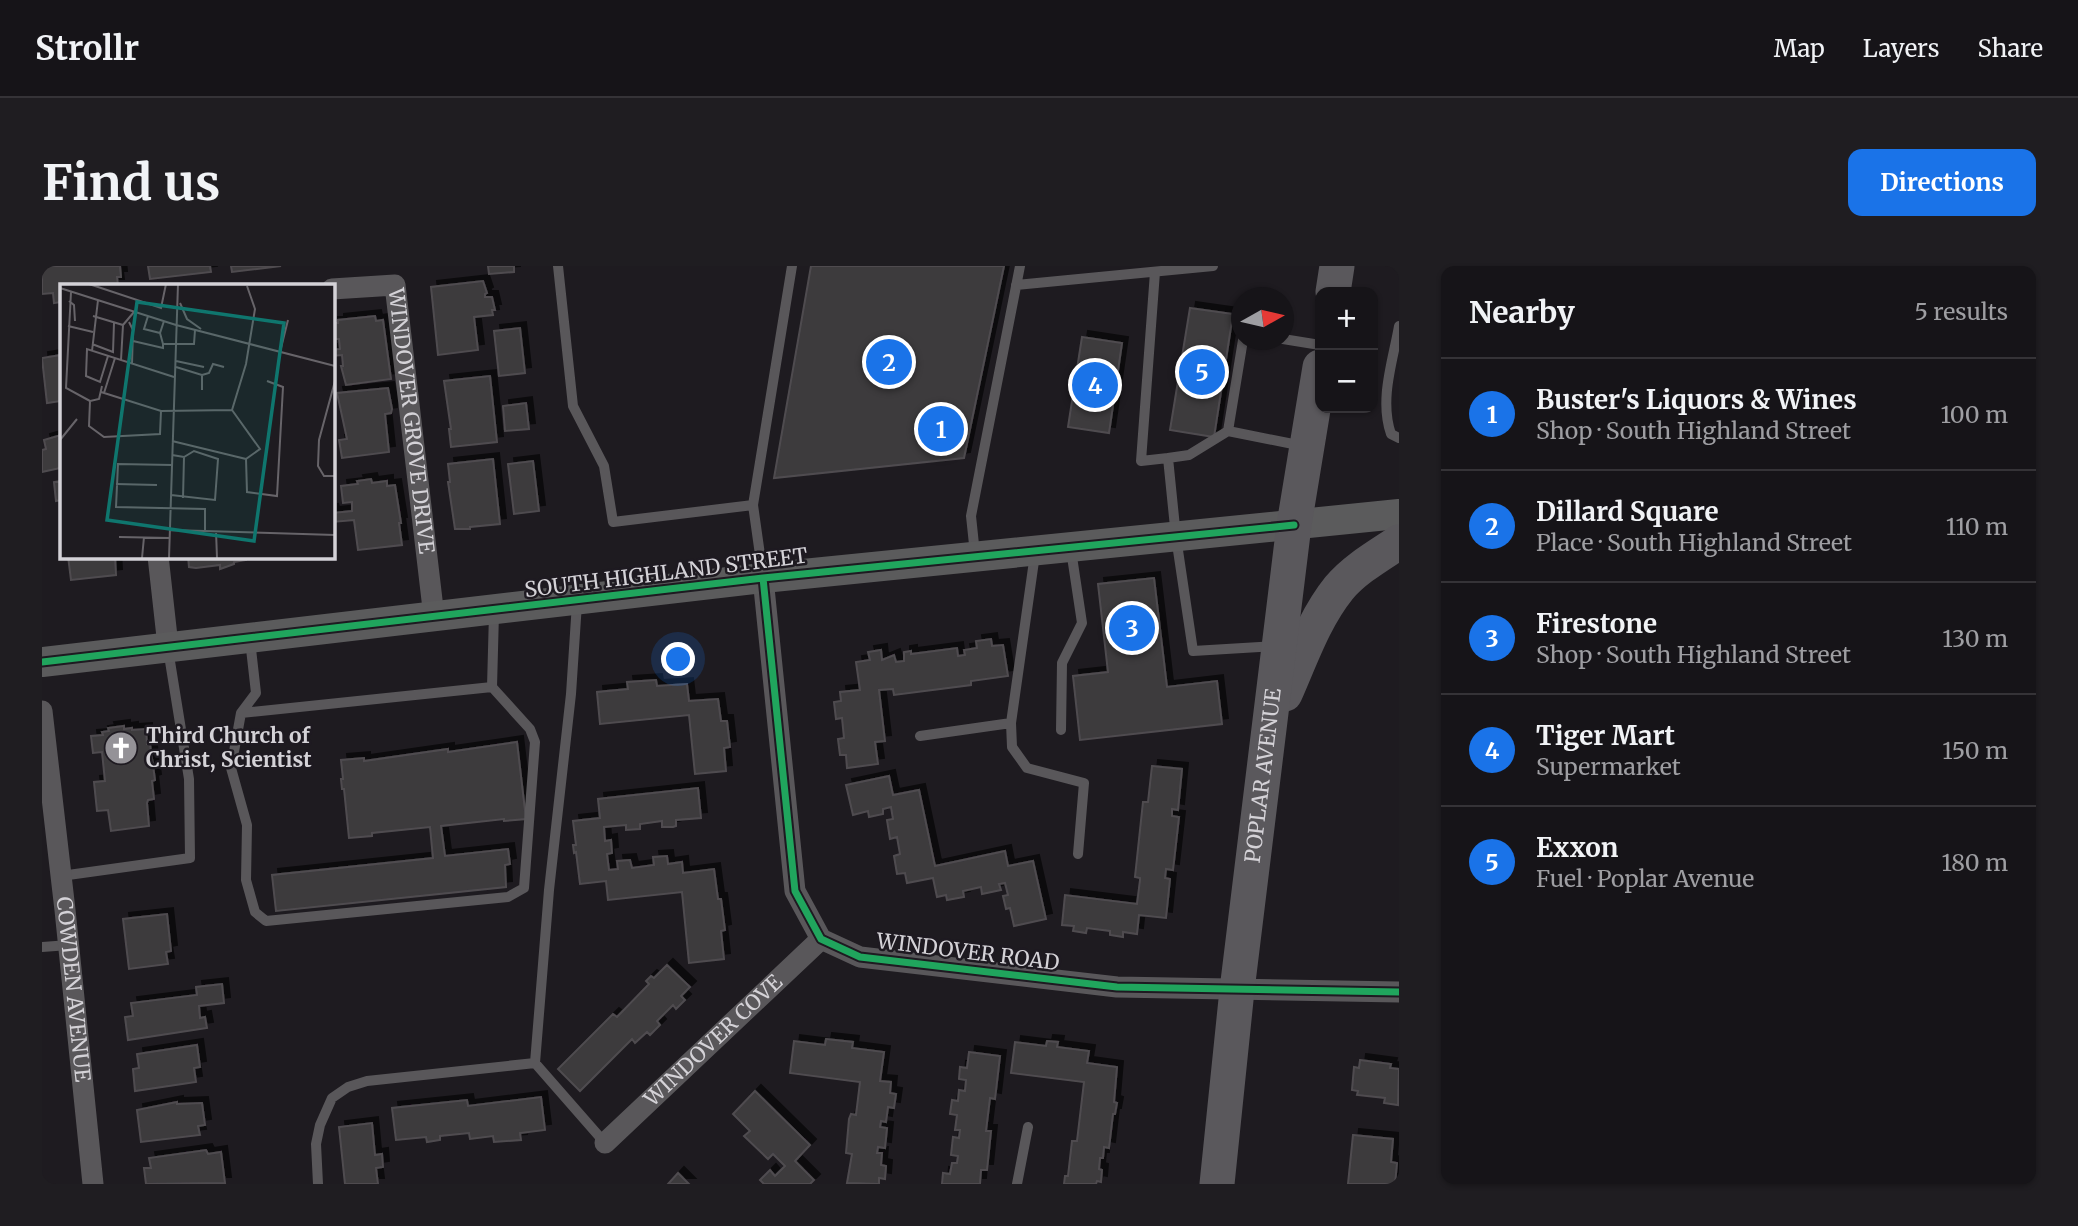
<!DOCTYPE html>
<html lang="en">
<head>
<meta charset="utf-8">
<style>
  :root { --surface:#161418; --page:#1f1d21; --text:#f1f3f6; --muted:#9e9ea2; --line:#353337; --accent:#1a73e8 }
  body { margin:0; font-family:Merriweather,serif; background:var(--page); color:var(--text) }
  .controls { position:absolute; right:21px; top:21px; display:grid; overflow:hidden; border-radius:14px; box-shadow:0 2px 5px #0004 }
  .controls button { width:63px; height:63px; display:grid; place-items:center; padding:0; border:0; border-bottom:2px solid var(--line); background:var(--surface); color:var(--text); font:35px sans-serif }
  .compass { position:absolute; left:1189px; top:21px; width:63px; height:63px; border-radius:50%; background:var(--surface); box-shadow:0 2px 5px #0004; rotate:82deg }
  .you { position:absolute; left:637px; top:394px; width:24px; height:24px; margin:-18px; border:5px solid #fff; border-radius:50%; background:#1a73e8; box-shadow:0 0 0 10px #1a73e833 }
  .badge { display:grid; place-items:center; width:46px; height:46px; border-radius:50%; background:var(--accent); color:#fff; font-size:23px; font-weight:700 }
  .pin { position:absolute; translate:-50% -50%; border:4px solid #fff; box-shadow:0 2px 7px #0006 }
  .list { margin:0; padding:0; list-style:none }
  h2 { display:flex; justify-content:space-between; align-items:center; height:91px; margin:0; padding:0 28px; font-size:30px }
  h2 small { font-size:23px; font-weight:400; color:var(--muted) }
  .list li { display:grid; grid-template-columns:46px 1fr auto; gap:21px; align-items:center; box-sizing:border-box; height:112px; padding:0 28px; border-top:2px solid var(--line) }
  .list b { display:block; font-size:26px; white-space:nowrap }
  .list p { margin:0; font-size:23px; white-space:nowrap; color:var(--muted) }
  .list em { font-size:23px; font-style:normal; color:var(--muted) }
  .map { position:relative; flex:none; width:1357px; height:918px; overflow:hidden; border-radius:14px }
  header { display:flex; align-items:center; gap:42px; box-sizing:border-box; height:98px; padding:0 35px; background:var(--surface); border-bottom:2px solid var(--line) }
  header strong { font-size:33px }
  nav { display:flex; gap:38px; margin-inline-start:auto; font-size:24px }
  .intro { display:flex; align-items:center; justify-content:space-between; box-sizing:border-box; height:168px; padding:0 42px }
  h1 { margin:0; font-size:49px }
  .button { padding:18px 32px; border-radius:14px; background:var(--accent); color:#fff; font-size:24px; font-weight:700 }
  main { display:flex; gap:42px; padding:0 42px }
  aside { flex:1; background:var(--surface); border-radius:14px; box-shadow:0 2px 5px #0004 }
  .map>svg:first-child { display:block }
</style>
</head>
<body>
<header>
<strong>Strollr</strong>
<nav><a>Map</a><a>Layers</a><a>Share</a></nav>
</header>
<div class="intro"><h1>Find us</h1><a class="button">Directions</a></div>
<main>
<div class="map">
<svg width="1357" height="918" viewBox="0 0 1357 918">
  <defs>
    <filter id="shadow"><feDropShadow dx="6" dy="-6" stdDeviation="0" flood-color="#0009"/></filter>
  </defs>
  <rect width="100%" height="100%" fill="#1e1b20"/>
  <path fill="#3c3a3d" stroke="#4f4c50" stroke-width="2" filter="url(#shadow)" d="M0,0H78L79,11H75L76,19H19V36L12,37L11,27L0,28Z
    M106,0H168L169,6L108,13Z
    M189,0H239L190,6Z
    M446,0H472V6L447,8Z
    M769,0H962L922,192L732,212Z
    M441,15L445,27L443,28V31H450L453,44H450L451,49L432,51L436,84L396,89L389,21Z
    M1148,42L1191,48L1172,171L1128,164Z
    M333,50L334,55L341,54L349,113L304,119L299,100H301L300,89L290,90V84L298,83L297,73H290V57H296V54Z
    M478,62L483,107L457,110L452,65Z
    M1040,71L1080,77L1067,167L1026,161Z
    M19,89V135L5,137L0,92Z
    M448,110L455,176L409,181L407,163H409L402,115Z
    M346,122L350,143L349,147L343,148L347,186L300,192L297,174L305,173L295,127Z
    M484,137L487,163L463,165L461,140Z
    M19,169V234L14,235L12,216L19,215L18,202L0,206V184L4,183L2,174Z
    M451,193L458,258L428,261V263H413L406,216H408L406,198Z
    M491,195L497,245L472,248L466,198Z
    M329,213L330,217L345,215V220L353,219L359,257H357L360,279L316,284L312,254L290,256V243L291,247L310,245V236L301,237L299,220L316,218L315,215Z
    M26,290H73L74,309L29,314Z
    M146,290H204V294L192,296V298L181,302L178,303V299L154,302L147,301Z
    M1112,312L1125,421L1175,415L1180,458L1038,474L1031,410L1066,406L1056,318Z
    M949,373L950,380L961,379L966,410L929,415V419L852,429L851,423L837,424L843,475L833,476L836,498L805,502L804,489H798L796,473L802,472L800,452L794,453L792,436L799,435L798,426L818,424L814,396L828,394L826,386L839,384L840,394L852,389L854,396L862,395V386L869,385V388L915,382L916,390L923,389L922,384L935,382L934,375Z
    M614,414L615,420L645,418L647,435L676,433L679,455H685L688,481L682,482L684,505L653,508L647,449L558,458L555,426L586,423L585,416Z
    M82,460V463L90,462V464L104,463L105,478H108L113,514L110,515L112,533L106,534L105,537L107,560L69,565L66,544L55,545L52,516L63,515L60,486L51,487L49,470L61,469L60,466L67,465L66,462Z
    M475,476L484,553L462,555V553L399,560L403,590L466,583L468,598L463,599L464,621L234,645L230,609L391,592L388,561L330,567V570L307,572L302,523H300L299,513H301L299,494L322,492V495L406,483V486Z
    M1110,500L1140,503L1136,544L1130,543V550L1137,551L1131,604L1124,603L1123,612L1128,613L1124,652L1097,649L1095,668L1081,666V671L1068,669V665L1045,662L1044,667L1031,665L1032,660L1020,659L1023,629L1095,638L1098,614V612L1093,611L1101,536H1106Z
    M847,510L851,529L877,524L893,600L963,585L966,600L991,595L1004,653L972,660L968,642L964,643L961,630L966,629L963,617L957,618L959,624L940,628L939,621L921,625L922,631L905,634L904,629L895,631L891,612L865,617L863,607L855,608L852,590L858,588L855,571L848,573L845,554L851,553L849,541L841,543V548L827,551L826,545L811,549L804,519Z
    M656,522L659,552L634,554V560L631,561H620V555L598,558V563L584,564V559L562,561L563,575L569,574L570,587L565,588L567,604L576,603L575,595L588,594L590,602L612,599L611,591L625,590L626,598L640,596L641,607L672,603L676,633H679L683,664L679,665L682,693L647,697L640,626L566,634L564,615L538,618L534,586L532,587L531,579H534L531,555L558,552L556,533Z
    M125,648L129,685L124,686L126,698L87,703L81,653Z
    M625,699L648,721L639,730L643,734L634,743L631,739L615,755L618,759L608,769L605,766L593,777L590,773L538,825L516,803L571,748L575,751L607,718L604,715L609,710L612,712Z
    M180,718L182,737L157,740L158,752L163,751L165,762L86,774L83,751L91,750L89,737L155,729L154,721Z
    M784,773L811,776L810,782L842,786L838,815L849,816L848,827L854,828L852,842L846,841L844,856L839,855L838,861L845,862L843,882L836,881L835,887H840L839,899L844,900L843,913L837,912V918L805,917L810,888L804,887L807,853L809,848L814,849L818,816L748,807L752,775L783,779Z
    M1005,775L1016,776L1015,781L1047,785L1045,797L1075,801L1072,836L1075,837L1073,848H1071L1067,882L1062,881L1061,892H1058L1057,903L1060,904L1059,916L1055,915L1054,918H1022L1023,910H1026L1030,875H1035L1042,816L969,807L973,776L1004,780Z
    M155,779L158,801L152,802L154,816L93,825L91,803L97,802L95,788Z
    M927,786L958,790L953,833L948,832L944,865H949L945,904H939L938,918H900L901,907L908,908L910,897H915L916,890L909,889L911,871L917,872L918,864H913L915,849L908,848L910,834L916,835L917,824L923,825L924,814L917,813L918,801L925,802Z
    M1318,794L1349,798L1348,802L1357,803L1356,839L1342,837L1343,832L1315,829L1316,825L1310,824L1312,801L1317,802Z
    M713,825L768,879L753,895L772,914L768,918H722L718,914L728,904L733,910L743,900L731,888L726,893L702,870L708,865L691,848Z
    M499,831L503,864L478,867L479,874L452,876L451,870L428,873L427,867L398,870V874L385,876L384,871L354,874L350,842L425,834L426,840Z
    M135,836V838L160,837L163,859L156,860L158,869L99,876L95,844Z
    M330,857L333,889L340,888L341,901L334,902L336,918H303L297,861Z
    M1311,869L1351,873L1349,896L1355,897L1353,918H1306Z
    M164,884L166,888L179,886L183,917L104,918L102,902H109L107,892Z
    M636,907L647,918H626Z"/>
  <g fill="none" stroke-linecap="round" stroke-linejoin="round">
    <path stroke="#59575a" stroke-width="10" d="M516,0L531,140L562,200L571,256L711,239
      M1113,6L1099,195L1126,192
      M974,19L1171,0
      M1357,60C1351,95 1337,133 1349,168L1357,172
      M1241,73L1278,79
      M1201,74L1186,165L1261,180
      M1186,165L1147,189L1126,192L1134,271L1151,385L1233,380
      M933,288L929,250L978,0
      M721,310L711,239L750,0
      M208,374L214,427L199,447L189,502L205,559L204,614L213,646L224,655L466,631L482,622L493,476L488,463L450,421L452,347
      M199,447L450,421
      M969,457L970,481L985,502L1042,517L1036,588
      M1019,464L1020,397L1040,357L1029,284
      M878,470L969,457L993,288
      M19,610L148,592L147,513L126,383
      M0,681L27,679
      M493,797L507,624L529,428L535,337
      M276,918L274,878L278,859L290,832L306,821L325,815L493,797L563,877
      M975,918L986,861"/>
    <g stroke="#59575a" stroke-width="21">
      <path id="s1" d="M290,23L353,19L392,351"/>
      <path d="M116,290L126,380"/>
      <path d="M721,312L753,625L779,673L818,691L1075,721L1357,726"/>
      <path id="s2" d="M0,445L23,644L51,918"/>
      <path id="s3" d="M563,877L779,673"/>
    </g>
    <path stroke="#5b5b5c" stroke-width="30" d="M0,396L721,312L1357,248"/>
    <g stroke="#5a585c" stroke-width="35">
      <path d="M1291,26L1295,0"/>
      <path d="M1243,428C1259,392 1272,353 1297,322C1313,303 1336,290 1357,276"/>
      <path id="s4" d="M1175,918L1195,724L1252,259L1278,101"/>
    </g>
    <defs>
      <path id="cycleway" d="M721,312L753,625L779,673L818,691L1075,721L1357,726
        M0,396L721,312L1252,259"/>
    </defs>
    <use href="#cycleway" stroke="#1e1a21" stroke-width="11"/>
    <use href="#cycleway" stroke="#20a55d" stroke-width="7"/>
  </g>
  <defs>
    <symbol id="church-disc" viewBox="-11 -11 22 22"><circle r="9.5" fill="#949297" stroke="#1e1a21"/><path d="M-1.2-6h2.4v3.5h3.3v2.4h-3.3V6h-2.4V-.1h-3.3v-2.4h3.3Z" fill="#fff"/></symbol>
  </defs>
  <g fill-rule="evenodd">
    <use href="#church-disc" x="60" y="463" width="38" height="38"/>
  </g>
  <g text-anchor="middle" stroke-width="5" stroke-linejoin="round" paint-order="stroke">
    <g font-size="21" fill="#d4d2d7" stroke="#1e1a21">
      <text dy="7" stroke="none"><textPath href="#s1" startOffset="200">WINDOVER GROVE DRIVE</textPath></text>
      <text transform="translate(624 307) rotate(-7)" y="7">SOUTH HIGHLAND STREET</text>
      <text dy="7" stroke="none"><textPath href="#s4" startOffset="411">POPLAR AVENUE</textPath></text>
      <text transform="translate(926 686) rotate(7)" y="7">WINDOVER ROAD</text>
      <text dy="7" stroke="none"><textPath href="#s2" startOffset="280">COWDEN AVENUE</textPath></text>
      <text dy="7" stroke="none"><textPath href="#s3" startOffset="149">WINDOVER COVE</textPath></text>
    </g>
    <g font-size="21" font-weight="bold" fill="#d4d2d7" stroke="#1e1a21" text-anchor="start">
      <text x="104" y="477">Third Church of<tspan x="104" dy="24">Christ, Scientist</tspan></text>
    </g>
  </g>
  <g transform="translate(18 18)">
    <rect width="275" height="275" fill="#1e1b20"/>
    <path fill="none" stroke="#676469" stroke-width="2" d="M29,0L101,24L106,0M0,4L116,41L275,82M11,8L6,104L30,117M9,17L14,21L15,37M120,19L127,35L141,45M33,32L63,41L74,28M88,32L84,45L100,49L104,37M69,38L73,46L72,80M8,42L33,48M100,49L103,60H134L135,46M73,57L103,64V60M32,60L53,68L54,39M32,67L38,16M220,68L228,36M48,72L40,98L26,92L27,65L114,93M61,76L63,41M116,77L144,83M116,83L142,91V106M142,91L149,89L153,80L164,83M275,97L259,156L258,182L264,192H275M42,102L39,115L30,117L29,142L44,153L100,150L101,127M41,108L101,127L172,126L186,80L195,25L187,2M44,109L55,74M172,126L200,165L186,175L187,208L217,212L223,103L207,97M0,156L17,135M112,157L186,175M112,181L58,180L56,223L145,225V246M56,200L97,201M111,211L155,216L158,175L134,167L124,173L112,171M123,214L124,173M110,246L275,251M156,247L157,274M59,253L110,254M82,274L84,253M109,274L118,0"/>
    <path fill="#0f766e" fill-opacity="0.15" stroke="#0f766e" stroke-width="3.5" d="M77,18L224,39L194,257L47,236Z"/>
    <rect width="275" height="275" fill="none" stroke="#d4d2d7" stroke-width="3.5"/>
  </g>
</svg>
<div class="controls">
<button>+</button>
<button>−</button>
</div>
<svg class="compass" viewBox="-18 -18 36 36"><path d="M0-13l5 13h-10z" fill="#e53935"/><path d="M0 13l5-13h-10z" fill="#9e9ea2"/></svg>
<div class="you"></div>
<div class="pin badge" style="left:899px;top:163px">1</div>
<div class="pin badge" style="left:847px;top:96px">2</div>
<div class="pin badge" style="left:1090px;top:362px">3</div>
<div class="pin badge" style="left:1053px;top:119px">4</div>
<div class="pin badge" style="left:1160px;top:106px">5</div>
</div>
<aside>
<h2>Nearby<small>5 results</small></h2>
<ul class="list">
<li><span class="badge">1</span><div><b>Buster's Liquors &amp; Wines</b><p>Shop · South Highland Street</p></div><em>100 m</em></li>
<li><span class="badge">2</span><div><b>Dillard Square</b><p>Place · South Highland Street</p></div><em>110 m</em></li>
<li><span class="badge">3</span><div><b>Firestone</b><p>Shop · South Highland Street</p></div><em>130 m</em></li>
<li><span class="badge">4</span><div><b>Tiger Mart</b><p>Supermarket</p></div><em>150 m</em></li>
<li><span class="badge">5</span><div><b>Exxon</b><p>Fuel · Poplar Avenue</p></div><em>180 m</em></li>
</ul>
</aside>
</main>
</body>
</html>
